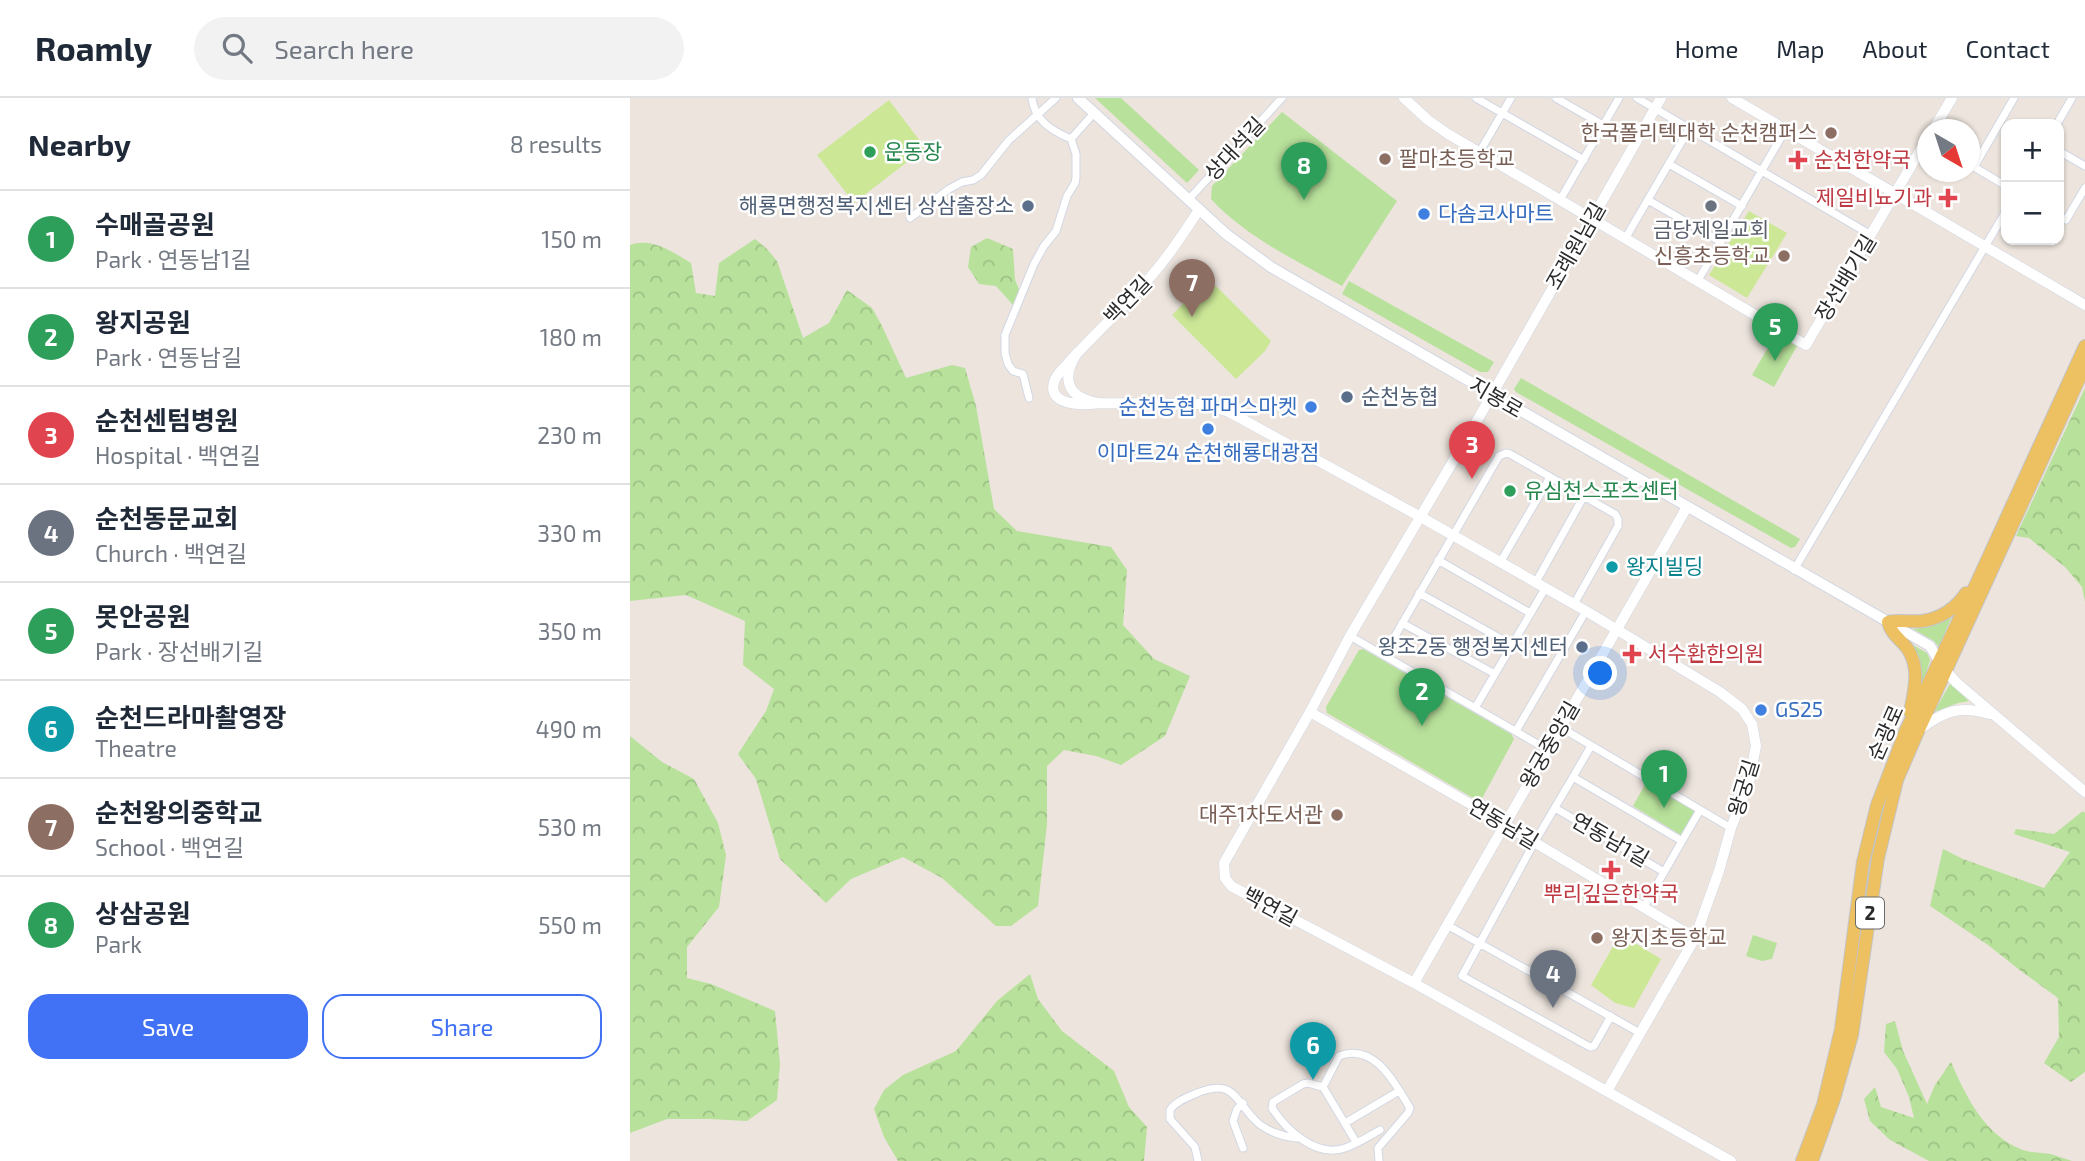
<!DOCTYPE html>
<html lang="en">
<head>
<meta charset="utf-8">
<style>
  :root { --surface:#fff; --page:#f2f2f3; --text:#1f2937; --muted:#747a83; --line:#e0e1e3; --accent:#4171f5 }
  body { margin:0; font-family:"Exo 2","Noto Sans KR",sans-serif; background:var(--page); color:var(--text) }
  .controls { position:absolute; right:21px; top:21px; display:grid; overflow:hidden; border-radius:14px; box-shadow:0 2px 5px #0004 }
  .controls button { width:63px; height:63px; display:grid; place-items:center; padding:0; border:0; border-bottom:2px solid var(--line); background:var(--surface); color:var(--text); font:35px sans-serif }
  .compass { position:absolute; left:1287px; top:21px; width:63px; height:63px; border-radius:50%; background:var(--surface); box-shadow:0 2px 5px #0004; rotate:141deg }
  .you { position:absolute; left:971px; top:576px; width:24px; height:24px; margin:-18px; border:5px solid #fff; border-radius:50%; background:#1a73e8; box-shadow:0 0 0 10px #1a73e833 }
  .badge { display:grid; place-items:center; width:46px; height:46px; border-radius:50%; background:var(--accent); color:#fff; font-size:23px; font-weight:700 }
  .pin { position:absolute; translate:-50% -58px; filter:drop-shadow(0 2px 4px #0008) }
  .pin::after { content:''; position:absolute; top:37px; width:24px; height:21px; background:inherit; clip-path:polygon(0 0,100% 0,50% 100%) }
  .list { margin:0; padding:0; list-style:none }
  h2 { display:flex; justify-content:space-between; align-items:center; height:91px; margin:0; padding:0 28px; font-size:30px }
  h2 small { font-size:23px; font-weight:400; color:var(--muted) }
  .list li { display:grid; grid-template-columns:46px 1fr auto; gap:21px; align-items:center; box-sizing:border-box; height:98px; padding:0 28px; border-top:2px solid var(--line) }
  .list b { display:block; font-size:26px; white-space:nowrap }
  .list p { margin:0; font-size:23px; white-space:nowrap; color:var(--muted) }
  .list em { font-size:23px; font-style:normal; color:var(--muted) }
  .actions { display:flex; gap:14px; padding:21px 28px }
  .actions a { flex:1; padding:16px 0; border:2px solid var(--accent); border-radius:21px; text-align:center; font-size:24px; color:var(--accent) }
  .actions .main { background:var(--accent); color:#fff }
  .icon { flex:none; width:38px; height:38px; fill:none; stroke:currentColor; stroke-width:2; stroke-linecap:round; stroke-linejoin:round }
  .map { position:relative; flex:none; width:1455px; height:1063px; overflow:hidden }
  header { display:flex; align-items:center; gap:42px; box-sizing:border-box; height:98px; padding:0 35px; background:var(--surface); border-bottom:2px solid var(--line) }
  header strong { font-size:33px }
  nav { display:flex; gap:38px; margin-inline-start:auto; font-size:24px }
  .search { width:490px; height:63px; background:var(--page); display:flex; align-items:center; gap:18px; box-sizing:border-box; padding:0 24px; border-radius:38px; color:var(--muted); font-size:26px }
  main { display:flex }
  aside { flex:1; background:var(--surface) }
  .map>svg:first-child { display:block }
</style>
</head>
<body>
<header>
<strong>Roamly</strong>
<div class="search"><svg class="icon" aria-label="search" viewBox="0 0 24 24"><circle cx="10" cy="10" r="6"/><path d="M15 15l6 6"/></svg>Search here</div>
<nav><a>Home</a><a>Map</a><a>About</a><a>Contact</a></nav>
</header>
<main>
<aside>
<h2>Nearby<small>8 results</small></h2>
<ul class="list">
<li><span class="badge" style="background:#2e9e5b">1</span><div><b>수매골공원</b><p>Park · 연동남1길</p></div><em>150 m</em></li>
<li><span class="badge" style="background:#2e9e5b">2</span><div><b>왕지공원</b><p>Park · 연동남길</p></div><em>180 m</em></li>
<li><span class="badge" style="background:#e0444e">3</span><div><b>순천센텀병원</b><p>Hospital · 백연길</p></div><em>230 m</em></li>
<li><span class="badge" style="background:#6b7280">4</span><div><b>순천동문교회</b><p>Church · 백연길</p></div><em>330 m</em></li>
<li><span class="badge" style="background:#2e9e5b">5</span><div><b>못안공원</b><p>Park · 장선배기길</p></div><em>350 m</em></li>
<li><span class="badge" style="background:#0f9aa8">6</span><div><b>순천드라마촬영장</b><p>Theatre</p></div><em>490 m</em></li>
<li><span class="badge" style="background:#8d6e63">7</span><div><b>순천왕의중학교</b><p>School · 백연길</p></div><em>530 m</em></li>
<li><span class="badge" style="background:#2e9e5b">8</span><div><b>상삼공원</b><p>Park</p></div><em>550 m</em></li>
</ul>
<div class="actions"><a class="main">Save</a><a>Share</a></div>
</aside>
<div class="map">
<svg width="1455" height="1063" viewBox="0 0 1455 1063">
  <defs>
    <pattern id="forest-crowns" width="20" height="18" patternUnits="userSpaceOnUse" patternTransform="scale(1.75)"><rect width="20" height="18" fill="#b8e19b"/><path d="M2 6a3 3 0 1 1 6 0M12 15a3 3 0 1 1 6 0" fill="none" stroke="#9ec186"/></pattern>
  </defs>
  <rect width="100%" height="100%" fill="#ece4dd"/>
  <path fill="#b8e19b" d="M465,0H491L569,72L557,85Z
    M652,14L767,103L712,188C667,163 616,139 581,101L582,88Z
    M719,183L864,264L858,274H850L712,196Z
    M1146,236L1167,248L1144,289L1122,277Z
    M891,280L1170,441L1165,449L1161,450L886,294L884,291Z
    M1322,518L1309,549L1304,543L1283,531L1300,529Z
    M1276,543L1297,555L1300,562L1291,591C1292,572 1291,557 1276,543Z
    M733,551L881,636L884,641L850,704L697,615L696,609L729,552Z
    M1320,586L1339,603L1328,605L1304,614Z
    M1017,683L1066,712L1051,737L1003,708Z
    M1123,837L1147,845L1142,861L1132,863L1116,858Z"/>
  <path fill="url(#forest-crowns)" d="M357,140L383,151L385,182L391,196L383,207L366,188L349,186L338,169L341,149Z
    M125,141L137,151L147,163L173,240L199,225L217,192L242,210L252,228L276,280L322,267L335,270L346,308L364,411L387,433L481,449L497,472L493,527L524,561L560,578L535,638L491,667L466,658L434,652L417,668V726L408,808L381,828H366L312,780L273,759L221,781L196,805L150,761L126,681L108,656L136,613L144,591L113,567L115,523L56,497L0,503V147C21,139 43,154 61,165L66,195L85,198L89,165Z
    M1455,290V504L1452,489L1435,469L1399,440L1386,438Z
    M0,638L32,664L64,681L88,725L96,757L89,809L57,849V880L81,886L145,913L150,966L147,1002L117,1023L80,1021H37L0,1035Z
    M1453,713L1455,715V974L1441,984L1414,965L1429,939L1428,900L1391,873L1358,847L1300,808L1313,751L1333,761L1414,790L1440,754L1384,736L1386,731L1424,736Z
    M400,876L408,901L432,933L484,973L499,1009L517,1029L514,1063H268L254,1039L244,1011L254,992L273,977L326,953L367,903Z
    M1265,923L1273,953L1297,1006L1305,987L1321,964C1336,999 1355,1038 1393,1052C1402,1055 1412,1055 1421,1056C1428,1058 1435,1061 1442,1063H1299L1260,1042L1240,1023L1234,1001L1245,989L1251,1009L1284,1020L1279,999L1267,971L1254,954L1256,926Z"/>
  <path fill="#cce897" d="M259,2L293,47L294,51L224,105L187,57Z
    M1119,113L1157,135L1117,200L1079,177Z
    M577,182L588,190L641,243L635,253L606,281L542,217Z
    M990,836L1031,861L1004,910L985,905L961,887Z"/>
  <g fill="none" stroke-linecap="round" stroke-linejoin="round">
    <defs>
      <path id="minor" d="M402,0C404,22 422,33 441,41
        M846,0L954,62
        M926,0L973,27
        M1007,0L1241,137
        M1427,26L1442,0
        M1429,53L1455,68
        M849,55L881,0
        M1039,66L1112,108
        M1339,66L1376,88
        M1344,69L1384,0
        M558,102L652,0
        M930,102L989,0
        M1018,102L1091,144
        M1429,118L1436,122L1455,90
        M280,120L319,91L332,84L343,82L351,77L379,42L426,0
        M995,141L1059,31
        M1067,184L1156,31
        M399,300L393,276L383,273L378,266L375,255V237L404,166L414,148L426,133L437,98L445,85L446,80V56L441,41L464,15
        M808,462L900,515
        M871,463L920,379
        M1164,472L1376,113
        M906,484L954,398
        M789,495L882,547
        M772,525L865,576
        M720,538L918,652
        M754,557L869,358L876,355L880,356L985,416L988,421V428L944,506
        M845,610L916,489
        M930,629L1101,730
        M886,633L956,513
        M943,679L961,648
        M925,710L1034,774
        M1052,743L1070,712
        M817,827L1010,935
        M981,918L964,948L960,949L832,878L904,745L943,679L1052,743L1014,809
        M693,989L726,1044
        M613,1005L607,1011L603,1023L613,1050
        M715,1025L769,993
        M568,1063L565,1049L540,1021V1012C546,1003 558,999 567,995C604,980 605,1002 625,1022C635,1033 656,1040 670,1040
        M749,1063L748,1050L778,1015L780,1010C765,986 745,944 709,958L693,989L678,985L673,986L643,1004L642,1010C656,1032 686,1060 715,1050C727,1046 739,1038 750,1032"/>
      <path id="tertiary" d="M774,0L798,22L818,36L1176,247L1297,41
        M1031,0L848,321L720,538L680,614L594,765L595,780L601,788L784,885L1101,1063
        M1102,0L1455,207
        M1303,32L1322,0
        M447,255C430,282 438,300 469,305C455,307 417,309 424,284C426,276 435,269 440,263C467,234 496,207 522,177C540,157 554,134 569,112
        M469,305L573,306L599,314L789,418L956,513L1090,594L1112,611L1122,626L1126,648L1119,684L1101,730L1089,773L1065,840L977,993
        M1313,570L1327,585L1455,694
        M680,614L842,707L1065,840
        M1290,631C1314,613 1330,607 1360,616
        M784,885L1057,409"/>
      <path id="secondary" d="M448,0L596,136L641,169L1300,548L1309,563"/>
      <path id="primary" d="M1280,614C1284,593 1291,570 1277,550C1270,541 1261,536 1258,524C1269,522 1281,524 1293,523C1311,520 1326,510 1336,495
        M1172,1063L1193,1007L1211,931L1233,764L1247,707L1276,632L1347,484L1455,248
        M1182,1063L1204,1001L1222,937L1248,760L1267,682L1286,638L1455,268"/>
    </defs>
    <use href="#minor" stroke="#d2d7e3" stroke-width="9"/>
    <use href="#tertiary" stroke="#d2d7e3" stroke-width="11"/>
    <use href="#secondary" stroke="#d2d7e3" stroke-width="12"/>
    <use href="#primary" stroke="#c4c4c4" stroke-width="14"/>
    <use href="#minor" stroke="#fff" stroke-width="7"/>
    <use href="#tertiary" stroke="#fff" stroke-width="10"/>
    <use href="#secondary" stroke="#fff" stroke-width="10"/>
    <use href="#primary" stroke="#edc161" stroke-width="12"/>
  </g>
  <g fill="#8d6e63" stroke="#fff" stroke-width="2.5">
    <circle cx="1201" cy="35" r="7"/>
    <circle cx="755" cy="61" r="7"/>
    <circle cx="1154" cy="158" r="7"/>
    <circle cx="707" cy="717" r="7"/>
    <circle cx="967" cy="840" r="7"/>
  </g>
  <g fill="#2e9e5b" stroke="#fff" stroke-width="2.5">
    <circle cx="240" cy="54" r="7"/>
    <circle cx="880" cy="393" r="7"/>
  </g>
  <g fill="#e0444e" stroke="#fff" stroke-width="2.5">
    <path d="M1164.5 51.5h7v7h7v7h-7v7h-7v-7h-7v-7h7z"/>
    <path d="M1314.5 89.5h7v7h7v7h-7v7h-7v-7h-7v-7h7z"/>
    <path d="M998.5 545.5h7v7h7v7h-7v7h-7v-7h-7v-7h7z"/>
    <path d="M977.5 761.5h7v7h7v7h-7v7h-7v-7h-7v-7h7z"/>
  </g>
  <g fill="#5c6f8a" stroke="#fff" stroke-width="2.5">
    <circle cx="398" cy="108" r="7"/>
    <circle cx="717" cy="299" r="7"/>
    <circle cx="952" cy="549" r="7"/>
  </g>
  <circle fill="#6b7280" stroke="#fff" stroke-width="2.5" cx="1081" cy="108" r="7"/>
  <g fill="#3f7fe0" stroke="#fff" stroke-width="2.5">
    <circle cx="794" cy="116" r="7"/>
    <circle cx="681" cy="309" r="7"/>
    <circle cx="578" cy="331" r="7"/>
    <circle cx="1131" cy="612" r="7"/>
  </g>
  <circle fill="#0f9aa8" stroke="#fff" stroke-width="2.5" cx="982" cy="469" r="7"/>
  <g text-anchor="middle" stroke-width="5" stroke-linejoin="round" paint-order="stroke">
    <rect fill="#fff" stroke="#6b6b6b" stroke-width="2" x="1226" y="799.5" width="28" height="31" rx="5"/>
    <g font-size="19" font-weight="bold" fill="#2b2b2b">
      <text x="1240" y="822">2</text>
    </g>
    <g font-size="21" fill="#785e54" stroke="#fff" text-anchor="end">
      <text x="1187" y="42">한국폴리텍대학 순천캠퍼스</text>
      <text x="769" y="68" text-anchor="start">팔마초등학교</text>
      <text x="1140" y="165">신흥초등학교</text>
      <text x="693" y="724">대주1차도서관</text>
      <text x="981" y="847" text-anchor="start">왕지초등학교</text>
    </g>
    <g font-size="21" fill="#2b2b2b" stroke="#fff">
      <text transform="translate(605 51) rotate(-47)" y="7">상대석길</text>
      <text transform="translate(946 148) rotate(-60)" y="7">조례원님길</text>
      <text transform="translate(1216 180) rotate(-59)" y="7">장선배기길</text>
      <text transform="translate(498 202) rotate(-46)" y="7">백연길</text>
      <text transform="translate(866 300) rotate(30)" y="7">지봉로</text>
      <text transform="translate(1256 635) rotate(-66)" y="7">순광로</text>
      <text transform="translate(920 647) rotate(-60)" y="7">왕궁중앙길</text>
      <text transform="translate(1114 690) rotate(-73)" y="7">왕궁길</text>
      <text transform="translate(873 726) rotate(31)" y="7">연동남길</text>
      <text transform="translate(980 742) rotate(30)" y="7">연동남1길</text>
      <text transform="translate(640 809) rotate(28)" y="7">백연길</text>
    </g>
    <g font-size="21" fill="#27864d" stroke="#fff" text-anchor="start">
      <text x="254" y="61">운동장</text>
      <text x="894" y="400">유심천스포츠센터</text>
    </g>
    <g font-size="21" fill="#be3a42" stroke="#fff" text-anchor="start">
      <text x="1184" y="69">순천한약국</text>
      <text x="1302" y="107" text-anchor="end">제일비뇨기과</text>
      <text x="1018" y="563">서수환한의원</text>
      <text x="981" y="803" text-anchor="middle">뿌리깊은한약국</text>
    </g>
    <g font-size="21" fill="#4e5e75" stroke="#fff" text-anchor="end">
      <text x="384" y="115">해룡면행정복지센터 상삼출장소</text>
      <text x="731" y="306" text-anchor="start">순천농협</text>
      <text x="938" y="556">왕조2동 행정복지센터</text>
    </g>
    <g font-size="21" fill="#366cbe" stroke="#fff" text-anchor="start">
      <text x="808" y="123">다솜코사마트</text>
      <text x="667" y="316" text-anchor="end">순천농협 파머스마켓</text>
      <text x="578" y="362" text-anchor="middle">이마트24 순천해룡대광점</text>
      <text x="1145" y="619">GS25</text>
    </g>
    <g font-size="21" fill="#5b616d" stroke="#fff">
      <text x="1081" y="139">금당제일교회</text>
    </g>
    <g font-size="21" fill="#0d838f" stroke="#fff" text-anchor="start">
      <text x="996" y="476">왕지빌딩</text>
    </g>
  </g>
</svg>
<div class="controls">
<button>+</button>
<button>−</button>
</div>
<svg class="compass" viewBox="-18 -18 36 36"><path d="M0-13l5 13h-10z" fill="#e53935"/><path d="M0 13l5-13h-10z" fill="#747a83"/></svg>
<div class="you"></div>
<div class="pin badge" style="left:1034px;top:710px;background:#2e9e5b">1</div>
<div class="pin badge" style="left:792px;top:628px;background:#2e9e5b">2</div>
<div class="pin badge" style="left:842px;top:381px;background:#e0444e">3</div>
<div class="pin badge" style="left:923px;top:910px;background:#6b7280">4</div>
<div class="pin badge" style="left:1145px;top:263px;background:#2e9e5b">5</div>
<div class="pin badge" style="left:683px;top:982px;background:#0f9aa8">6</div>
<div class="pin badge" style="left:562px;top:219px;background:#8d6e63">7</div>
<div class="pin badge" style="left:674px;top:102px;background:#2e9e5b">8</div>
</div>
</main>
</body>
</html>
